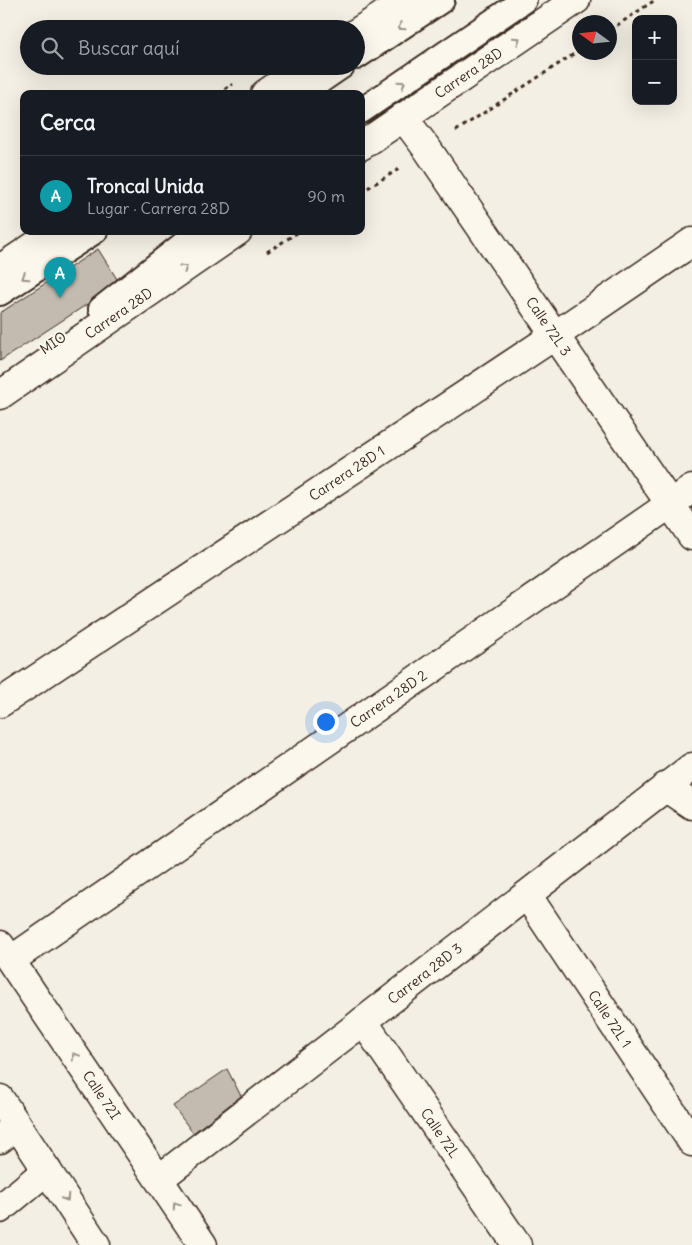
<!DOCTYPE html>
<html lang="es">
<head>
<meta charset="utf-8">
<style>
  :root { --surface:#171b24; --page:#20242c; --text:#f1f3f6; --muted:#9ea1a6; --line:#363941; --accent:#d1495b }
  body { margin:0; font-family:Delius,sans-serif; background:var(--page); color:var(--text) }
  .controls { position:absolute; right:15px; top:15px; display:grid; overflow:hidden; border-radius:10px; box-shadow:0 5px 20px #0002 }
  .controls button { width:45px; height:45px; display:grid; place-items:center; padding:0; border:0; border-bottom:1px solid var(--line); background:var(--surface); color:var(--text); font:25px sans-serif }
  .compass { position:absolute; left:572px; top:15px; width:45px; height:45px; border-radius:50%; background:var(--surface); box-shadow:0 5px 20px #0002; rotate:285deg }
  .you { position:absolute; left:325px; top:721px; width:18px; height:18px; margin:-12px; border:4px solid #fff; border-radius:50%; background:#1a73e8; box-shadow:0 0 0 8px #1a73e833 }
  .badge { display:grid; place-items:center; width:32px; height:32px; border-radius:50%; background:var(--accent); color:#fff; font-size:16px; font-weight:700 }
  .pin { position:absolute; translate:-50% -41px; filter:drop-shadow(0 1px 2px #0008) }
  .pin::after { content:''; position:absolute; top:26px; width:18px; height:15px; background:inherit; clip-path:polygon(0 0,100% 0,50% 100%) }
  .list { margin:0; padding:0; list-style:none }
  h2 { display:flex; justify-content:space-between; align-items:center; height:65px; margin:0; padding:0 20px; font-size:21px }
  h2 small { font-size:16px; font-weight:400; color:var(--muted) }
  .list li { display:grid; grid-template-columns:32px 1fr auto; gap:15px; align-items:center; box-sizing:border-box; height:80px; padding:0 20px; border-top:1px solid var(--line) }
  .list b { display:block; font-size:19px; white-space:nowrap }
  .list p { margin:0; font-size:16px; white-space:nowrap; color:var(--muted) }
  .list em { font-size:16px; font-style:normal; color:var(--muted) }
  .icon { flex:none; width:28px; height:28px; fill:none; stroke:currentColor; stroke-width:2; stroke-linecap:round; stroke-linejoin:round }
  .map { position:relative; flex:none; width:692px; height:1245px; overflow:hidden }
  .search { position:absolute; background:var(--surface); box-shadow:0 5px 20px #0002; left:20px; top:20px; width:345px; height:55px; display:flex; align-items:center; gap:12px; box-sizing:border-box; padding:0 18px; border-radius:28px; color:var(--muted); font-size:19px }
  .panel { position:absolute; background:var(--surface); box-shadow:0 5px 20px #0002; left:20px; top:90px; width:345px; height:145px; border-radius:10px }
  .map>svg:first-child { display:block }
</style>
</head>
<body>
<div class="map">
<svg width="692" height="1245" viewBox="0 0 692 1245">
  <rect width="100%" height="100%" fill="#f3efe4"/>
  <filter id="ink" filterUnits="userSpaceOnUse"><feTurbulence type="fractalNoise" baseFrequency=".02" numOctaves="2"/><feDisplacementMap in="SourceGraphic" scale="10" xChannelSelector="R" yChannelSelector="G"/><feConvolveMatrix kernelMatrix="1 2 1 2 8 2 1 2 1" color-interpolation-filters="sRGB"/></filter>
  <g filter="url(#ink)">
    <path fill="#c3bbb0" stroke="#3b2a1e" d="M98,249L117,279L89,303L0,361V313Z
      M227,1069L241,1096L193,1133L173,1106Z"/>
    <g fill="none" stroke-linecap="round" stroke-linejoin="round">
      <defs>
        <path id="lane" d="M356,57L442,0
          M301,94L342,66
          M361,111L524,0
          M0,293L95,231
          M101,309L200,231"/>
        <g id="street">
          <path id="s1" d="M403,117L428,150L692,536"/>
          <path id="s2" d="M0,703L554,336L692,242"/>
          <path d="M665,787L692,805"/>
          <path id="s3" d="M527,895L692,1142"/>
          <path id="s4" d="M11,960L692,489"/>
          <path id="s5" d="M363,1021L517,1245"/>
          <path d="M0,1139L17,1125"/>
          <path id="s6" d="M159,1179L692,767"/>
          <path d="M0,1209L47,1170"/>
        </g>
        <g id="secondary">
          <path d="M356,33L407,0"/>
          <path d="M265,94L306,66"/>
          <path id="s7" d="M361,146L576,0"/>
          <path d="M0,269L57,231"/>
          <path id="s8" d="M0,395L238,231"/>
          <path id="s9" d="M0,945L203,1245"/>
          <path d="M0,1099L96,1245"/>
        </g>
      </defs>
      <use href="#lane" stroke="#3b2a1e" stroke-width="28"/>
      <use href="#street" stroke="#3b2a1e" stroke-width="31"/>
      <use href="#secondary" stroke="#3b2a1e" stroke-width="31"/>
      <path stroke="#3b2a1e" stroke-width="3" stroke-dasharray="4 4" stroke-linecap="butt" d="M610,30L655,0
        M218,94L233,84
        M456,131L580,50
        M361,192L399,169
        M267,252L300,231"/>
      <use href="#lane" stroke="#fbf7ec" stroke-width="24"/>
      <use href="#street" stroke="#fbf7ec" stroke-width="28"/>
      <use href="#secondary" stroke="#fbf7ec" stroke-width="28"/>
    </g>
    <defs><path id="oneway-chevron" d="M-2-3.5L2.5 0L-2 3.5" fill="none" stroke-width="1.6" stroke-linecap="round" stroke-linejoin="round" transform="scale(1.25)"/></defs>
    <g stroke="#9b9085">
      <use href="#oneway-chevron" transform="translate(401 27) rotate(146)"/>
      <use href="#oneway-chevron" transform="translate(517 40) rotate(-34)"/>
      <use href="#oneway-chevron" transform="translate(402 84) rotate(-34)"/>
      <use href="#oneway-chevron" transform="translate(184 268) rotate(-35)"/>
      <use href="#oneway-chevron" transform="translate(25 277) rotate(147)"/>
      <use href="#oneway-chevron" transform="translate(75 1056) rotate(-124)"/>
      <use href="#oneway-chevron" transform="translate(66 1198) rotate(57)"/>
      <use href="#oneway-chevron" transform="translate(176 1205) rotate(-124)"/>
    </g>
  </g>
  <g text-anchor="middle" stroke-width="4.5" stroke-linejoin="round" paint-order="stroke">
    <g font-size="14" fill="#3b2a1e" stroke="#fbf7ec">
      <text dy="5" stroke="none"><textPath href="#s7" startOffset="130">Carrera 28D</textPath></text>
      <text dy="5" stroke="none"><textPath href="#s8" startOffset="144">Carrera 28D</textPath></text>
      <text dy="5" stroke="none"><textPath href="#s1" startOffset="255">Calle 72L 3</textPath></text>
      <text transform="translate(53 343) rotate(-34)" y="5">MIO</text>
      <text dy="5" stroke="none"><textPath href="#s2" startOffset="416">Carrera 28D 1</textPath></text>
      <text dy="5" stroke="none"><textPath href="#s4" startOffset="459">Carrera 28D 2</textPath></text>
      <text dy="5" stroke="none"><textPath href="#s6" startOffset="336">Carrera 28D 3</textPath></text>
      <text dy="5" stroke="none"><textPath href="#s3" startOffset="149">Calle 72L 1</textPath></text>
      <text dy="5" stroke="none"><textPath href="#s9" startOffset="181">Calle 72I</textPath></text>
      <text dy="5" stroke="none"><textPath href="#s5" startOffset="136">Calle 72L</textPath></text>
    </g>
  </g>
</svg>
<div class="controls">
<button>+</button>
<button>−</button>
</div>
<svg class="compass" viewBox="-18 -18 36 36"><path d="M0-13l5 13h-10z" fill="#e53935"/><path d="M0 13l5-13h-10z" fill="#9ea1a6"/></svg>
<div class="you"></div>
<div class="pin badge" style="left:60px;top:298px;background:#0f9aa8">A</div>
<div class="search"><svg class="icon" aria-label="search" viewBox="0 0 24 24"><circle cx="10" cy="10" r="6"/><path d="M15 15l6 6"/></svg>Buscar aquí</div>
<section class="panel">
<h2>Cerca<small></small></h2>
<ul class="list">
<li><span class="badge" style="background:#0f9aa8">A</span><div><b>Troncal Unida</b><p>Lugar · Carrera 28D</p></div><em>90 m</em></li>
</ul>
</section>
</div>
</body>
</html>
